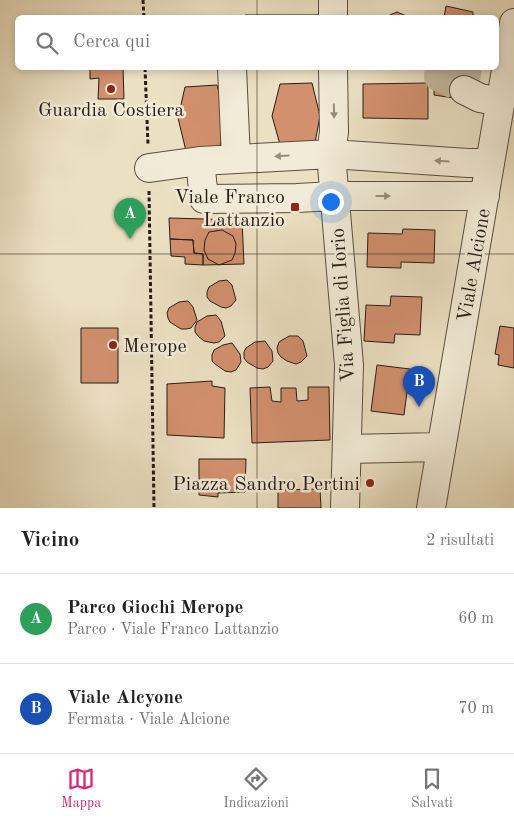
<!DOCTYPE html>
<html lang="it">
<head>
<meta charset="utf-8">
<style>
  :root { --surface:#fff; --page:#f2f2f2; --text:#222; --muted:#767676; --line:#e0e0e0; --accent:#db2777 }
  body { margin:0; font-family:"Old Standard TT",serif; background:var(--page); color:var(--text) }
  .you { position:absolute; left:330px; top:201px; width:18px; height:18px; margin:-12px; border:4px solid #fff; border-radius:50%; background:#1a73e8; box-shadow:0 0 0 8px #1a73e833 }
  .badge { display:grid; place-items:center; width:32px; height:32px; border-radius:50%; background:var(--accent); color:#fff; font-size:16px; font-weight:700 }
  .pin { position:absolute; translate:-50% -41px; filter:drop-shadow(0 1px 2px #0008) }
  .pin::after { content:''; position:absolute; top:26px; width:18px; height:15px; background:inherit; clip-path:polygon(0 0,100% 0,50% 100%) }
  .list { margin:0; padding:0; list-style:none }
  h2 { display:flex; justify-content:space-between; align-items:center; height:65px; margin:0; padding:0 20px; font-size:21px }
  h2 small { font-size:16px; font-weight:400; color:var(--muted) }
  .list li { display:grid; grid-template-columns:32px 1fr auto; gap:15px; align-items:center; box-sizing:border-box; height:90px; padding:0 20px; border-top:1px solid var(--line) }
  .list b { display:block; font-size:19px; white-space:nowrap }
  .list p { margin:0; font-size:16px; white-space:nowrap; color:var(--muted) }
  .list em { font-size:16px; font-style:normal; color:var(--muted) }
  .icon { flex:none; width:28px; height:28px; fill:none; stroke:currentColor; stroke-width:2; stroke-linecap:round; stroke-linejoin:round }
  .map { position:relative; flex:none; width:514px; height:508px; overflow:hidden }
  .search { position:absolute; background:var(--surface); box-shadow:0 2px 8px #0003; left:15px; right:15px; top:15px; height:55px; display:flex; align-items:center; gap:12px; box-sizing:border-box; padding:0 18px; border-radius:8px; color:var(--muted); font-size:19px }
  .sheet { height:245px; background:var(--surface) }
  nav { display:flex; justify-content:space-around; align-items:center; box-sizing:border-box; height:70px; border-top:1px solid var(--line); background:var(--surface); font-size:14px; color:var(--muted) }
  nav a { display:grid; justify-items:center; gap:2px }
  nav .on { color:var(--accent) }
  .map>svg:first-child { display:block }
</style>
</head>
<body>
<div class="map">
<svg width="514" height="508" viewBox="0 0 514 508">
  <rect width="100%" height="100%" fill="#ebe0c2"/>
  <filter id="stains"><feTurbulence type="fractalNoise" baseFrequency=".004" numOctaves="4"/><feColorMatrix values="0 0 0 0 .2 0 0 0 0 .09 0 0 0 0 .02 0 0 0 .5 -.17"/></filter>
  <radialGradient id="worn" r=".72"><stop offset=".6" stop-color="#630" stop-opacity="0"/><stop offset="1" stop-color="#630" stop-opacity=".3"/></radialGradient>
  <path fill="#d2906e" stroke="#281c17" d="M446,6L473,12V18H444Z
    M397,12L411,18H383Z
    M245,15H318V18H245Z
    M90,68H123L124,99H98L99,78L90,79Z
    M437,68H465L460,99L434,95V88Z
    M312,83L320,116L314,148H281L272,116L280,84Z
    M428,83V119L363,118V84Z
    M217,85L226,118L219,150L186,151L178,118L185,87Z
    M169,218L242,220L244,264L203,265V254L194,253L193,240L170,239Z
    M403,229L435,230L434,263L401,262V268L367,267L368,233L402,234Z
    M222,230L233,236L236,244L235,253L232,260L219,265L208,259L204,250L205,240L209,232Z
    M170,239L193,240L194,253L203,254V265L185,264V257L171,256Z
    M227,280L232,285L236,300L231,306L226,308L221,307L210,301L207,297V292L209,287L219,281Z
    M391,296L422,297L420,335L395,334L394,343L364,341L366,305L390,306Z
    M188,301L193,307L197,320L191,328L186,329H181L170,322L168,318L167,313L169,308L179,302Z
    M216,315L221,321L225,336L219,342L214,343L204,341L198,336L195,332V327L197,322L207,316Z
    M500,326L514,328V368L498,365L499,355L495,354Z
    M81,328H118V383H81Z
    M289,336H298L303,341L307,356L301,362L296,364L287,361L281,357L278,353L277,348L279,342Z
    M265,341L272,351L273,361L268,367L263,369L257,368L247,362L244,358V352L246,348L255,342Z
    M232,343L240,354L241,362L236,370L231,372L225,371L215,364L212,361V355L214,350L223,345Z
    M377,365L410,369L404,415L371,411Z
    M212,381V386L225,388L224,438L167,435V384Z
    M270,387L272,401L281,402V388H296L297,401L308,400V387H329L330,440L252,443L250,388Z
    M199,459H246L245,492L218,493V497L199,495Z
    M320,489L321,508H278V490Z"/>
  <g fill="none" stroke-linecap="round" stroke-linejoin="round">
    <path stroke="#c4b9a0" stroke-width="28" stroke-dasharray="28 14" stroke-linecap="butt" d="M439,68L438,77L464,90L468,68"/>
    <defs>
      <path id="minor" d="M333,0V18
        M232,68L236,159
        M333,68L334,132L331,154L349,365L345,508
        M464,90L480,98L501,102
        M149,168L200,161
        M485,196H334L297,198L204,199L200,161L331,154L468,163H490
        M347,449L441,447
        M431,508L514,23"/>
    </defs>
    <use href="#minor" stroke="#594d42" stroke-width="30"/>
    <path stroke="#281c17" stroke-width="3" stroke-dasharray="4 2.5" stroke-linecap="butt" d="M143,0L144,18
      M145,68L148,145
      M149,191L154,508"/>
    <use href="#minor" stroke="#f2ebd7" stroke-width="28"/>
  </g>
  <defs><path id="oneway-solid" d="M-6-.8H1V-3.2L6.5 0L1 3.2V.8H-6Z" transform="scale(1.25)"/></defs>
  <g fill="#978e81">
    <use href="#oneway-solid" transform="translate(334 111) rotate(89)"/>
    <use href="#oneway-solid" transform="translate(282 156) rotate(177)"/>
    <use href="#oneway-solid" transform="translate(442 161) rotate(-176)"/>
    <use href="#oneway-solid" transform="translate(383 196)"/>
  </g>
  <path fill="none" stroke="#281c17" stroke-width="1" stroke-opacity="0.55" d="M257,0V18M257,68V508M0,254H514"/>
  <g fill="#8f2418" stroke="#f2ebd7" stroke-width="2">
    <circle cx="111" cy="89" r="5"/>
    <rect x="290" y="202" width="10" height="10" rx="2.5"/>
    <circle cx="113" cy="345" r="5"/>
    <circle cx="370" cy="483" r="5"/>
  </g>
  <g text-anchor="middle" stroke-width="5" stroke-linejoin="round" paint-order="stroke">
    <g font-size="20" fill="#281c17" stroke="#f2ebd7" text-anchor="end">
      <text x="111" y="116" text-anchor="middle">Guardia Costiera</text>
      <text x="285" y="203">Viale Franco<tspan x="285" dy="23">Lattanzio</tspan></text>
      <text x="123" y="352" text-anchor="start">Merope</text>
      <text x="360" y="490">Piazza Sandro Pertini</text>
    </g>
    <g font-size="20" fill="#281c17" stroke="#f2ebd7">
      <text transform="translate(473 265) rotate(-80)" y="7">Viale Alcione</text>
      <text transform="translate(342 305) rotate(-94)" y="7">Via Figlia di Iorio</text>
    </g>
  </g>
  <rect width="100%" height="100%" filter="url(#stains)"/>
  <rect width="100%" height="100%" fill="url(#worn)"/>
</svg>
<div class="you"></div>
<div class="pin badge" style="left:130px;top:239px;background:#2e9e5b">A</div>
<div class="pin badge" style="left:419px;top:407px;background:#1a4fb4">B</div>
<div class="search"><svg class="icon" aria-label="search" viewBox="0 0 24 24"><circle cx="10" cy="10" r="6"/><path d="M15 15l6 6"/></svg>Cerca qui</div>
</div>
<section class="sheet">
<h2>Vicino<small>2 risultati</small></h2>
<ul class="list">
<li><span class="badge" style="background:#2e9e5b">A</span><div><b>Parco Giochi Merope</b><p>Parco · Viale Franco Lattanzio</p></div><em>60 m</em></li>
<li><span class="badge" style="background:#1a4fb4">B</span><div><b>Viale Alcyone</b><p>Fermata · Viale Alcione</p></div><em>70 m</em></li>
</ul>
</section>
<nav>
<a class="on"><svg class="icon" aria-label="map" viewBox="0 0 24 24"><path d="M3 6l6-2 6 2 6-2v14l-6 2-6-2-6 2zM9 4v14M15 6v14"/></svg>Mappa</a>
<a><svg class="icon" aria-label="directions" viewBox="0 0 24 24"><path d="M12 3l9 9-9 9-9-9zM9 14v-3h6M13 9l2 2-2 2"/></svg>Indicazioni</a>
<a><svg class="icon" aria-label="saved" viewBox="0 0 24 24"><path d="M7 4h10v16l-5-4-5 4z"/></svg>Salvati</a>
</nav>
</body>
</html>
